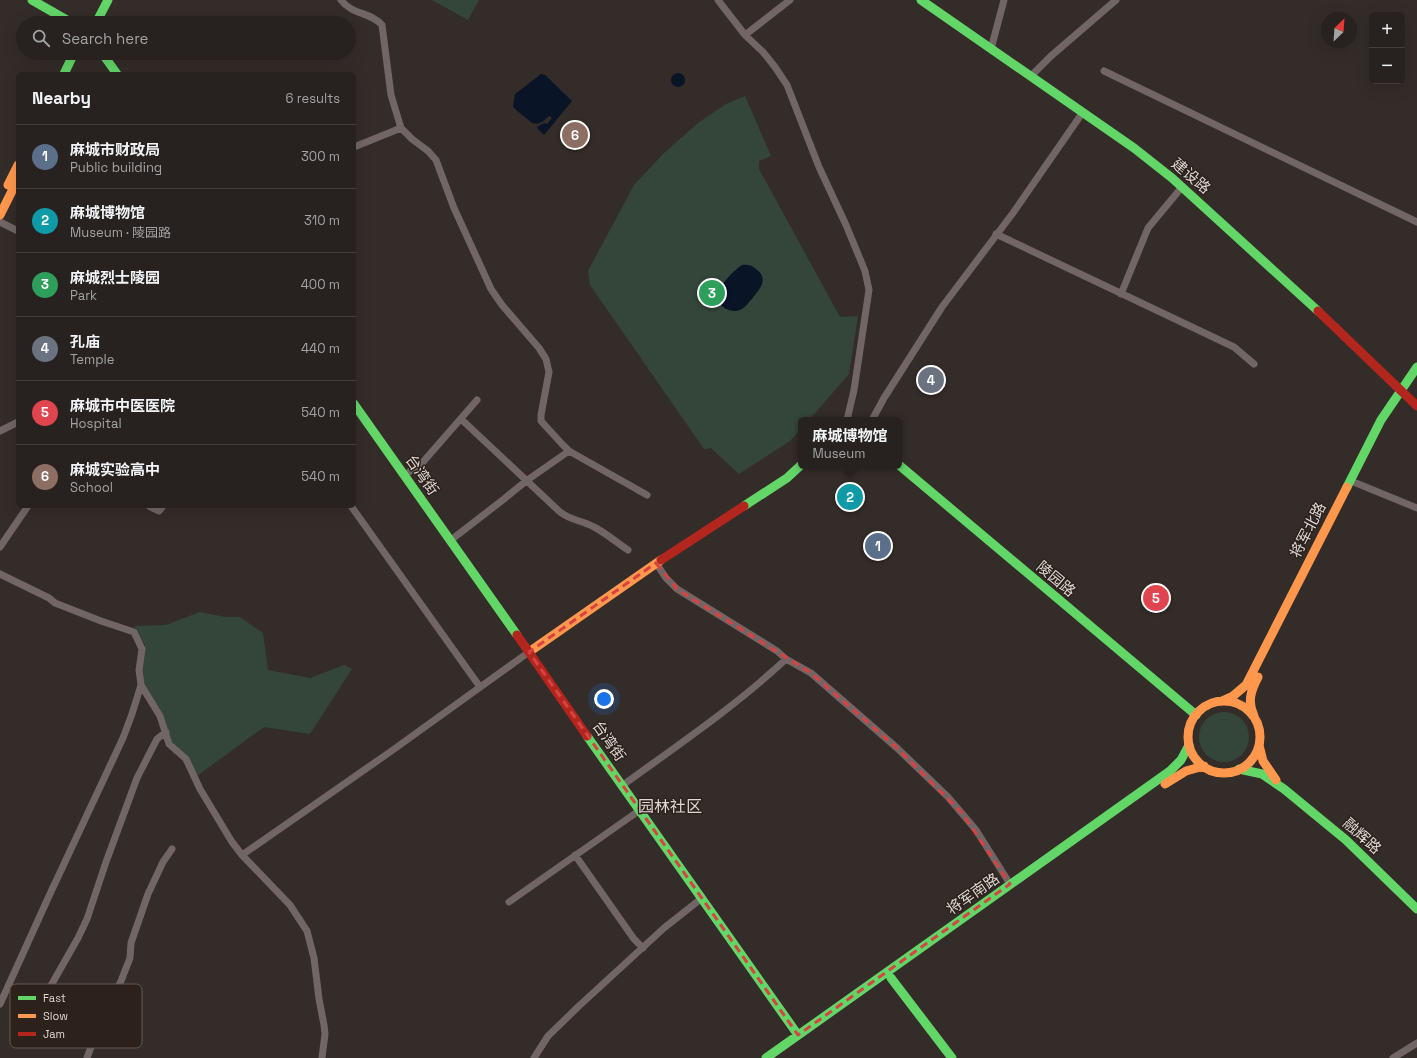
<!DOCTYPE html>
<html lang="en">
<head>
<meta charset="utf-8">
<style>
  :root { --surface:#27211f; --page:#2f2928; --text:#f1f3f6; --muted:#a4a3a4; --line:#433e3d; --accent:#0b8043 }
  body { margin:0; font-family:"Space Grotesk","Noto Sans SC",sans-serif; background:var(--page); color:var(--text) }
  .controls { position:absolute; right:12px; top:12px; display:grid; overflow:hidden; border-radius:6px; box-shadow:0 4px 16px #0002 }
  .controls button { width:36px; height:36px; display:grid; place-items:center; padding:0; border:0; border-bottom:1px solid var(--line); background:var(--surface); color:var(--text); font:20px sans-serif }
  .compass { position:absolute; left:1321px; top:12px; width:36px; height:36px; border-radius:50%; background:var(--surface); box-shadow:0 4px 16px #0002; rotate:25deg }
  .you { position:absolute; left:604px; top:699px; width:14px; height:14px; margin:-10px; border:3px solid #fff; border-radius:50%; background:#1a73e8; box-shadow:0 0 0 6px #1a73e833 }
  .badge { display:grid; place-items:center; width:26px; height:26px; border-radius:50%; background:var(--accent); color:#fff; font-size:13px; font-weight:700 }
  .pin { position:absolute; translate:-50% -50%; border:2px solid #fff; box-shadow:0 1px 4px #0006 }
  .popup { position:absolute; left:798px; top:417px; width:104px; height:52px; box-sizing:border-box; display:grid; place-content:center; border-radius:6px; background:var(--surface); filter:drop-shadow(0 1px 3px #0005); font-size:13px; white-space:nowrap; color:var(--muted) }
  .popup b { font-size:15px; color:var(--text) }
  .popup::after { content:''; position:absolute; left:50%; top:100%; margin-left:-8px; border:8px solid transparent; border-top-color:var(--surface) }
  .list { margin:0; padding:0; list-style:none }
  h2 { display:flex; justify-content:space-between; align-items:center; height:52px; margin:0; padding:0 16px; font-size:17px }
  h2 small { font-size:13px; font-weight:400; color:var(--muted) }
  .list li { display:grid; grid-template-columns:26px 1fr auto; gap:12px; align-items:center; box-sizing:border-box; height:64px; padding:0 16px; border-top:1px solid var(--line) }
  .list b { display:block; font-size:15px; white-space:nowrap }
  .list p { margin:0; font-size:13px; white-space:nowrap; color:var(--muted) }
  .list em { font-size:13px; font-style:normal; color:var(--muted) }
  .icon { flex:none; width:22px; height:22px; fill:none; stroke:currentColor; stroke-width:2; stroke-linecap:round; stroke-linejoin:round }
  .map { position:relative; flex:none; width:1417px; height:1058px; overflow:hidden }
  .search { position:absolute; background:var(--surface); box-shadow:0 4px 16px #0002; left:16px; top:16px; width:340px; height:44px; display:flex; align-items:center; gap:10px; box-sizing:border-box; padding:0 14px; border-radius:22px; color:var(--muted); font-size:15px }
  .panel { position:absolute; background:var(--surface); box-shadow:0 4px 16px #0002; left:16px; top:72px; width:340px; height:436px; border-radius:6px }
  .map>svg:first-child { display:block }
</style>
</head>
<body>
<div class="map">
<svg width="1417" height="1058" viewBox="0 0 1417 1058">
  <rect width="100%" height="100%" fill="#342c29"/>
  <path fill="#34463a" d="M432,0H479L468,20Z
    M745,96L771,156L759,161V169L840,317L858,316L849,374L809,420H801V429L790,441L739,474L711,448L704,449L590,285L588,271L634,185L663,154L698,123L726,104Z
    M200,612L225,617H240L263,633L268,670L310,678L344,665L352,669L310,734L264,727L197,776L172,745L144,685L141,675L145,645L134,626L166,625Z
    M1199 737a25 25 0 1 1 50 0a25 25 0 1 1-50 0Z"/>
  <path fill="#091427" d="M671 80a7 7 0 1 1 14 0a7 7 0 1 1-14 0Z
    M541,74L545,75L572,101L544,135L537,128L538,126L545,123L547,124L552,118L549,116L542,122L537,124L532,123L515,109L513,106L515,94Z
    M742,265C748,264 752,265 756,269C770,279 759,290 751,300C748,303 745,308 740,310C729,314 715,305 718,293C720,285 735,269 742,265Z"/>
  <g fill="none" stroke-linecap="round" stroke-linejoin="round">
    <path stroke="#716565" stroke-width="7" d="M341,0C352,15 371,12 382,25L391,95L401,128L412,139L428,151L436,160L454,208L491,289L502,305L539,348L546,359L549,372L541,415V421L562,444L569,451L647,495
      M718,0L745,35L763,52L775,67L787,85L819,167L846,225L865,271L869,290L854,390L847,420
      M745,35L790,0
      M991,49L1004,0
      M1104,71L1417,222
      M1031,76L1051,56L1116,0
      M354,147L401,128
      M0,222L18,231
      M996,234L1234,347L1254,364
      M1121,294L1148,228L1182,187
      M461,419L560,512C572,521 581,520 594,527C606,533 617,543 628,550
      M872,420L884,398L942,307L1013,213L1083,112
      M0,431L18,422
      M405,475L423,462L477,400
      M1356,483L1417,508
      M149,506L159,511L163,506
      M351,506L480,687
      M451,540L504,499L526,481L569,451
      M0,547L28,506
      M656,563L666,578L677,589L777,651L786,659L811,673L897,748L948,797L976,830L1010,884
      M0,574L49,598L55,603L101,621L134,632L142,649L139,670L141,685L160,716L169,744L186,759L200,789L232,842L242,855L290,905L307,931L314,958L319,999L324,1025L325,1034L322,1058
      M623,785C678,745 736,706 786,659
      M242,855L390,752L529,652
      M575,855L634,939L643,948
      M509,902L640,810
      M0,1004L49,896L123,738L132,714L141,685
      M97,1030L49,1005L46,1002L45,996L78,938L87,919L106,862L137,778L157,739L166,732
      M87,1058L97,1030L121,981L130,958L131,943L148,894L163,862L172,849
      M534,1058L548,1036L580,1005L664,928L702,898
      M1393,1058L1417,1043"/>
    <path stroke="#63d668" stroke-width="9" d="M32,0L72,23
      M921,0L1134,148L1172,178L1318,311
      M96,23L108,0
      M102,53L117,74
      M64,74L74,53
      M354,404L517,635
      M899,465L1196,715
      M1347,487L1381,420L1417,367
      M744,506L787,478L801,465
      M587,736L798,1035
      M1239,769L1262,774L1284,789L1346,840L1417,909
      M891,978L952,1058
      M766,1058L1170,771L1181,760L1189,745"/>
    <path stroke="#ff974d" stroke-width="9" d="M8,185L18,165
      M0,215L18,179
      M529,652L661,560
      M1222,701L1233,696L1246,685L1347,487
      M1188 737a36 36 0 1 1 72 0a36 36 0 1 1-72 0Z
      M1254,716C1247,702 1251,690 1258,677
      M1259,745L1263,761L1276,780
      M1165,784L1186,771L1204,766"/>
    <path stroke="#b3261e" stroke-width="9" d="M1318,311L1417,406
      M661,560L744,506
      M517,635L587,736"/>
  </g>
  <path fill="none" stroke="#d74242" stroke-width="3" stroke-dasharray="8 5" stroke-linejoin="round" d="M656,563L677,589L811,673L897,748L962,813L1010,884L798,1035L529,652Z"/>
  <g text-anchor="middle" stroke-width="3" stroke-linejoin="round" paint-order="stroke">
    <g font-size="15" fill="#dfd7d3" stroke="#2d211c">
      <text transform="translate(1191 176) rotate(40)" y="5">建设路</text>
      <text transform="translate(422 475) rotate(55)" y="5">台湾街</text>
      <text transform="translate(1308 530) rotate(-63)" y="5">将军北路</text>
      <text transform="translate(1056 579) rotate(40)" y="5">陵园路</text>
      <text transform="translate(609 741) rotate(55)" y="5">台湾街</text>
      <text transform="translate(1362 836) rotate(42)" y="5">融辉路</text>
      <text transform="translate(973 894) rotate(-35)" y="5">将军南路</text>
    </g>
    <g font-size="16" fill="#dfd7d3" stroke="#2d211c">
      <text x="670" y="812">园林社区</text>
    </g>
  </g>
  <rect x="10" y="984" width="132" height="64" rx="6" fill="#2d211c" stroke="#625853" stroke-width="1"/>
  <rect x="18" y="996" width="18" height="4" fill="#63d668"/>
  <rect x="18" y="1014" width="18" height="4" fill="#ff974d"/>
  <rect x="18" y="1032" width="18" height="4" fill="#b3261e"/>
  <g font-size="11" fill="#dfd7d3">
    <text x="43" y="1002">Fast</text>
    <text x="43" y="1020">Slow</text>
    <text x="43" y="1038">Jam</text>
  </g>
</svg>
<div class="controls">
<button>+</button>
<button>−</button>
</div>
<svg class="compass" viewBox="-18 -18 36 36"><path d="M0-13l5 13h-10z" fill="#e53935"/><path d="M0 13l5-13h-10z" fill="#a4a3a4"/></svg>
<div class="you"></div>
<div class="pin badge" style="left:878px;top:546px;background:#5c6f8a">1</div>
<div class="pin badge" style="left:850px;top:497px;background:#0f9aa8">2</div>
<div class="popup"><b>麻城博物馆</b>Museum</div>
<div class="pin badge" style="left:712px;top:293px;background:#2e9e5b">3</div>
<div class="pin badge" style="left:931px;top:380px;background:#6b7280">4</div>
<div class="pin badge" style="left:1156px;top:598px;background:#e0444e">5</div>
<div class="pin badge" style="left:575px;top:135px;background:#8d6e63">6</div>
<div class="search"><svg class="icon" aria-label="search" viewBox="0 0 24 24"><circle cx="10" cy="10" r="6"/><path d="M15 15l6 6"/></svg>Search here</div>
<section class="panel">
<h2>Nearby<small>6 results</small></h2>
<ul class="list">
<li><span class="badge" style="background:#5c6f8a">1</span><div><b>麻城市财政局</b><p>Public building</p></div><em>300 m</em></li>
<li><span class="badge" style="background:#0f9aa8">2</span><div><b>麻城博物馆</b><p>Museum · 陵园路</p></div><em>310 m</em></li>
<li><span class="badge" style="background:#2e9e5b">3</span><div><b>麻城烈士陵园</b><p>Park</p></div><em>400 m</em></li>
<li><span class="badge" style="background:#6b7280">4</span><div><b>孔庙</b><p>Temple</p></div><em>440 m</em></li>
<li><span class="badge" style="background:#e0444e">5</span><div><b>麻城市中医医院</b><p>Hospital</p></div><em>540 m</em></li>
<li><span class="badge" style="background:#8d6e63">6</span><div><b>麻城实验高中</b><p>School</p></div><em>540 m</em></li>
</ul>
</section>
</div>
</body>
</html>
